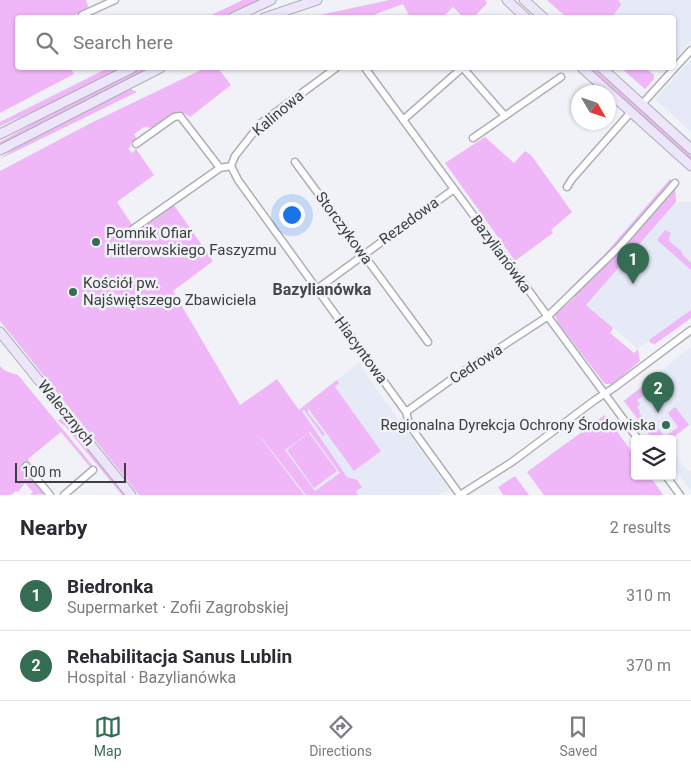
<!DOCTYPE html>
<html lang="en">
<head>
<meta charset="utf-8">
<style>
  :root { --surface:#fff; --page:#f7f7f7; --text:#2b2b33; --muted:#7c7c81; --line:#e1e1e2; --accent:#356d54 }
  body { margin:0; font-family:Roboto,sans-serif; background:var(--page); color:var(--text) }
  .controls { position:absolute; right:15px; bottom:15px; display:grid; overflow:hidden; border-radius:5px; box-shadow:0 1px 4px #0004 }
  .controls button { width:45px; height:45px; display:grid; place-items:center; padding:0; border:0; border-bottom:1px solid var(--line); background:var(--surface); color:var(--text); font:25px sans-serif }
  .compass { position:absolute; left:571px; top:85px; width:45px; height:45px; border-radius:50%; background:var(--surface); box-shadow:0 1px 4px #0004; rotate:129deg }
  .scale { position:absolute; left:15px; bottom:12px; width:111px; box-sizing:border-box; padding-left:5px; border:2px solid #3c3d3f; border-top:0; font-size:14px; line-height:18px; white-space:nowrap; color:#3c3d3f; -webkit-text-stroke:4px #f0f2f7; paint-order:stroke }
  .you { position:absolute; left:291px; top:214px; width:18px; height:18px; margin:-12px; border:4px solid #fff; border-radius:50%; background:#1a73e8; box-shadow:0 0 0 8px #1a73e833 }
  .badge { display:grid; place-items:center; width:32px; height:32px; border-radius:50%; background:var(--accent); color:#fff; font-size:16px; font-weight:700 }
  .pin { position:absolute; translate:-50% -41px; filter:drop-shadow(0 1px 2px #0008) }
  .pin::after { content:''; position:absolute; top:26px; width:18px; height:15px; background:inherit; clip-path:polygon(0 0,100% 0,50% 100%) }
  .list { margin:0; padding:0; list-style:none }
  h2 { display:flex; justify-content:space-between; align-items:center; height:65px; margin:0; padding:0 20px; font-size:21px }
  h2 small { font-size:16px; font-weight:400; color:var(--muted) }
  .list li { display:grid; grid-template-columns:32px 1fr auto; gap:15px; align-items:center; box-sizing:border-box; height:70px; padding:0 20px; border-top:1px solid var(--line) }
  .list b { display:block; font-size:19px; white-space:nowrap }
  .list p { margin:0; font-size:16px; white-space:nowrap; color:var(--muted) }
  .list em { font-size:16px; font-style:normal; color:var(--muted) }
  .icon { flex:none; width:28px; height:28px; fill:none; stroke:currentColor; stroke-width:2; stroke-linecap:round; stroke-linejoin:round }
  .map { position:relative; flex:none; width:691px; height:495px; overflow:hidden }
  .search { position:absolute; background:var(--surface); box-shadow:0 1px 4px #0004; left:15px; right:15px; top:15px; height:55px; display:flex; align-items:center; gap:12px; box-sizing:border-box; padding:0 18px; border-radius:5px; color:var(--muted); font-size:19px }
  .sheet { height:205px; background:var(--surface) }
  nav { display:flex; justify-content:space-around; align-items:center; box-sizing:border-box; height:70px; border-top:1px solid var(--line); background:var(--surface); font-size:14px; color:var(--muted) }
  nav a { display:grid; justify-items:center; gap:2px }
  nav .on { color:var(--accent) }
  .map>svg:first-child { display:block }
</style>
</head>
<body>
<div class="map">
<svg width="691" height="495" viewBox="0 0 691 495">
  <rect width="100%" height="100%" fill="#f0f2f7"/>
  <path fill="#e6e9f6" d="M547,0H691V41L674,61V18L566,17Z
    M691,60V132L655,99Z
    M676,202H691V310L638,349L586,305Z
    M691,347V424L672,439H652L623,401Z
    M359,363L375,387L449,489L438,495H304L276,461L260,438Z
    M672,451L689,472L691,470V491L672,465Z"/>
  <path fill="#efb7f7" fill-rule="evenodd" d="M0,0H86L89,9L70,17L18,18V68H71L74,74L0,113Z
    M243,0H260L222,17H207Z
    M389,0H485L487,3L474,17H463L453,7L443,17H410L403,4L368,17H322L320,15Z
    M547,0H618L621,5L612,17H566Z
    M108,68H122L43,107L0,126V122Z
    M142,68H150L0,145V142L48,115Z
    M205,68H218L231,85L190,117L184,113H176L153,128L144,127L134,134L137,139L130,144L131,146L128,149L132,153L136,149L154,175L117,202L136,231L174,205L213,261L173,291L240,405L277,379L299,410L337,380L339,383L335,387L381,451L354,471L308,408V413L325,434L323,436L304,410L302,411L347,477L357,480L362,487L356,491L358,495H306L261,437V438L304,495H139L0,321V171L91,123ZM310,432L340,473L315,491L285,450Z
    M589,68H594L691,155V160Z
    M621,68H645L654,75V79L645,89Z
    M128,88L137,92L0,159L20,144Z
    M485,137L514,163L525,151L531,155L572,212L551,230L553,233L515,261L445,163Z
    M670,179L675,183L676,202L586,305L613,328L610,333L634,353L638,349L640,361L613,384H605L558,323L555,315L575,297L569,289L604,255Z
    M665,230L671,233L669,238L670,242L681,251L683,255L691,263V270L657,240Z
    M691,310V318L655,344L650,343L649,340Z
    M0,366L5,371L18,375L93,466L91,468L61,432L28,459L32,465L29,462L23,467L46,494L30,495L33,492L25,483L18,492L16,491L11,495H0Z
    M644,385L649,391L637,400L640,404L637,407L640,411L639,413L647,423L644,427L624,401Z
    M675,407L689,425L671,439H653L645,429L653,422L665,437L678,427L668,413Z
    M605,415L635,456V476H650L663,495H544L527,472Z
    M63,417L126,495H122L65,426L58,421Z
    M309,433L337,471L314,488L287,450Z
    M515,476L529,495H503L498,487Z"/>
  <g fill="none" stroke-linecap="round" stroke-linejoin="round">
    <defs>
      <path id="street" d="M82,15L115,0
        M365,68L638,439
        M463,68L505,116
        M642,104L691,50
        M403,120L462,68
        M473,138L561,77
        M136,144L174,117L180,116L220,168
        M295,162L428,342
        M231,166L235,156L261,123L336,68
        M567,187L572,179L631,112
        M133,229L220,168L231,166L238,180L398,401L406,412L410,426L460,495
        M317,289L454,189
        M406,412L452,379L547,317L619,247L675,183
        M26,466L50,495
        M666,476L680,495
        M64,495L93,470
        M460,495L512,462L595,400L615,387L691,330"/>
      <path id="secondary" d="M507,0L526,18
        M524,0L544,18
        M232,18L271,0
        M264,18L317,0
        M582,68L691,166
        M602,68L691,149
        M0,134L132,68
        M0,150L160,68
        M0,332L131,495"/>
    </defs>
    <use href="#street" stroke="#adafb4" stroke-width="9"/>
    <use href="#secondary" stroke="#adafb4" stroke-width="11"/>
    <use href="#street" stroke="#fff" stroke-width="6"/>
    <use href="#secondary" stroke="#ede6fa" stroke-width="9"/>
  </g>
  <g fill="#356d54" stroke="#f0f2f7" stroke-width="2">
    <circle cx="96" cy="242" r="5"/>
    <circle cx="73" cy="292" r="5"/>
    <circle cx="666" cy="425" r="5"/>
  </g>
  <g text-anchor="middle" stroke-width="5" stroke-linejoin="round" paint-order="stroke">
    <g font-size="15" fill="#3c3d3f" stroke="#f0f2f7">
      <text transform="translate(278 113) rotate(-40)" y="5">Kalinowa</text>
      <text transform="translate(409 221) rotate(-36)" y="5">Rezedowa</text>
      <text transform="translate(344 228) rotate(54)" y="5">Storczykowa</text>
      <text transform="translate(501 254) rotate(54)" y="5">Bazylianówka</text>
      <text transform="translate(361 350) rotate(54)" y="5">Hiacyntowa</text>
      <text transform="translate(476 364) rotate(-33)" y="5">Cedrowa</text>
      <text transform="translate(66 413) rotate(51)" y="5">Walecznych</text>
    </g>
    <g font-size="15" fill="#3c3d3f" stroke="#f0f2f7" text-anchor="start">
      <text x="106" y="238">Pomnik Ofiar<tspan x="106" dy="17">Hitlerowskiego Faszyzmu</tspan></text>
      <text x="83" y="288">Kościół pw.<tspan x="83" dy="17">Najświętszego Zbawiciela</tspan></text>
      <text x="656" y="430" text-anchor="end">Regionalna Dyrekcja Ochrony Środowiska</text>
    </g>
    <g font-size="16" font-weight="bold" fill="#46474c" stroke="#f0f2f7">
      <text x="322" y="295">Bazylianówka</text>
    </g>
  </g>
</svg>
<div class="controls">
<button><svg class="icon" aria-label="layers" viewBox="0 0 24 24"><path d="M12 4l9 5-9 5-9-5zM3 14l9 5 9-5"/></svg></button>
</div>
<svg class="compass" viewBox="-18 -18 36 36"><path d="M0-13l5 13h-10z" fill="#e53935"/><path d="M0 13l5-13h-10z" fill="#7c7c81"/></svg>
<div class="scale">100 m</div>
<div class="you"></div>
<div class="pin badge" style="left:633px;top:284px">1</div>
<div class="pin badge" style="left:658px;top:413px">2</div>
<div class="search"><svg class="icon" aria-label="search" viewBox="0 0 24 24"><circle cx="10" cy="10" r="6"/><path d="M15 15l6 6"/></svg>Search here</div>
</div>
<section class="sheet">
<h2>Nearby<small>2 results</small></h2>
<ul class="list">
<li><span class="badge">1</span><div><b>Biedronka</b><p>Supermarket · Zofii Zagrobskiej</p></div><em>310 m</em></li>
<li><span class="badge">2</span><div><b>Rehabilitacja Sanus Lublin</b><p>Hospital · Bazylianówka</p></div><em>370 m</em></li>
</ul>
</section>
<nav>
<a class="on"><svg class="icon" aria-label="map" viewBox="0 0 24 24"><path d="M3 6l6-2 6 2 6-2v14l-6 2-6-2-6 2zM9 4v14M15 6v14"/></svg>Map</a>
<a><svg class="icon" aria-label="directions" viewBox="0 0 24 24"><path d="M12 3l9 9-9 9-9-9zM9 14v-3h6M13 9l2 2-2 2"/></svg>Directions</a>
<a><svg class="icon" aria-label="saved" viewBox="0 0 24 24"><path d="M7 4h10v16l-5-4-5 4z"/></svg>Saved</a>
</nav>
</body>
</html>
